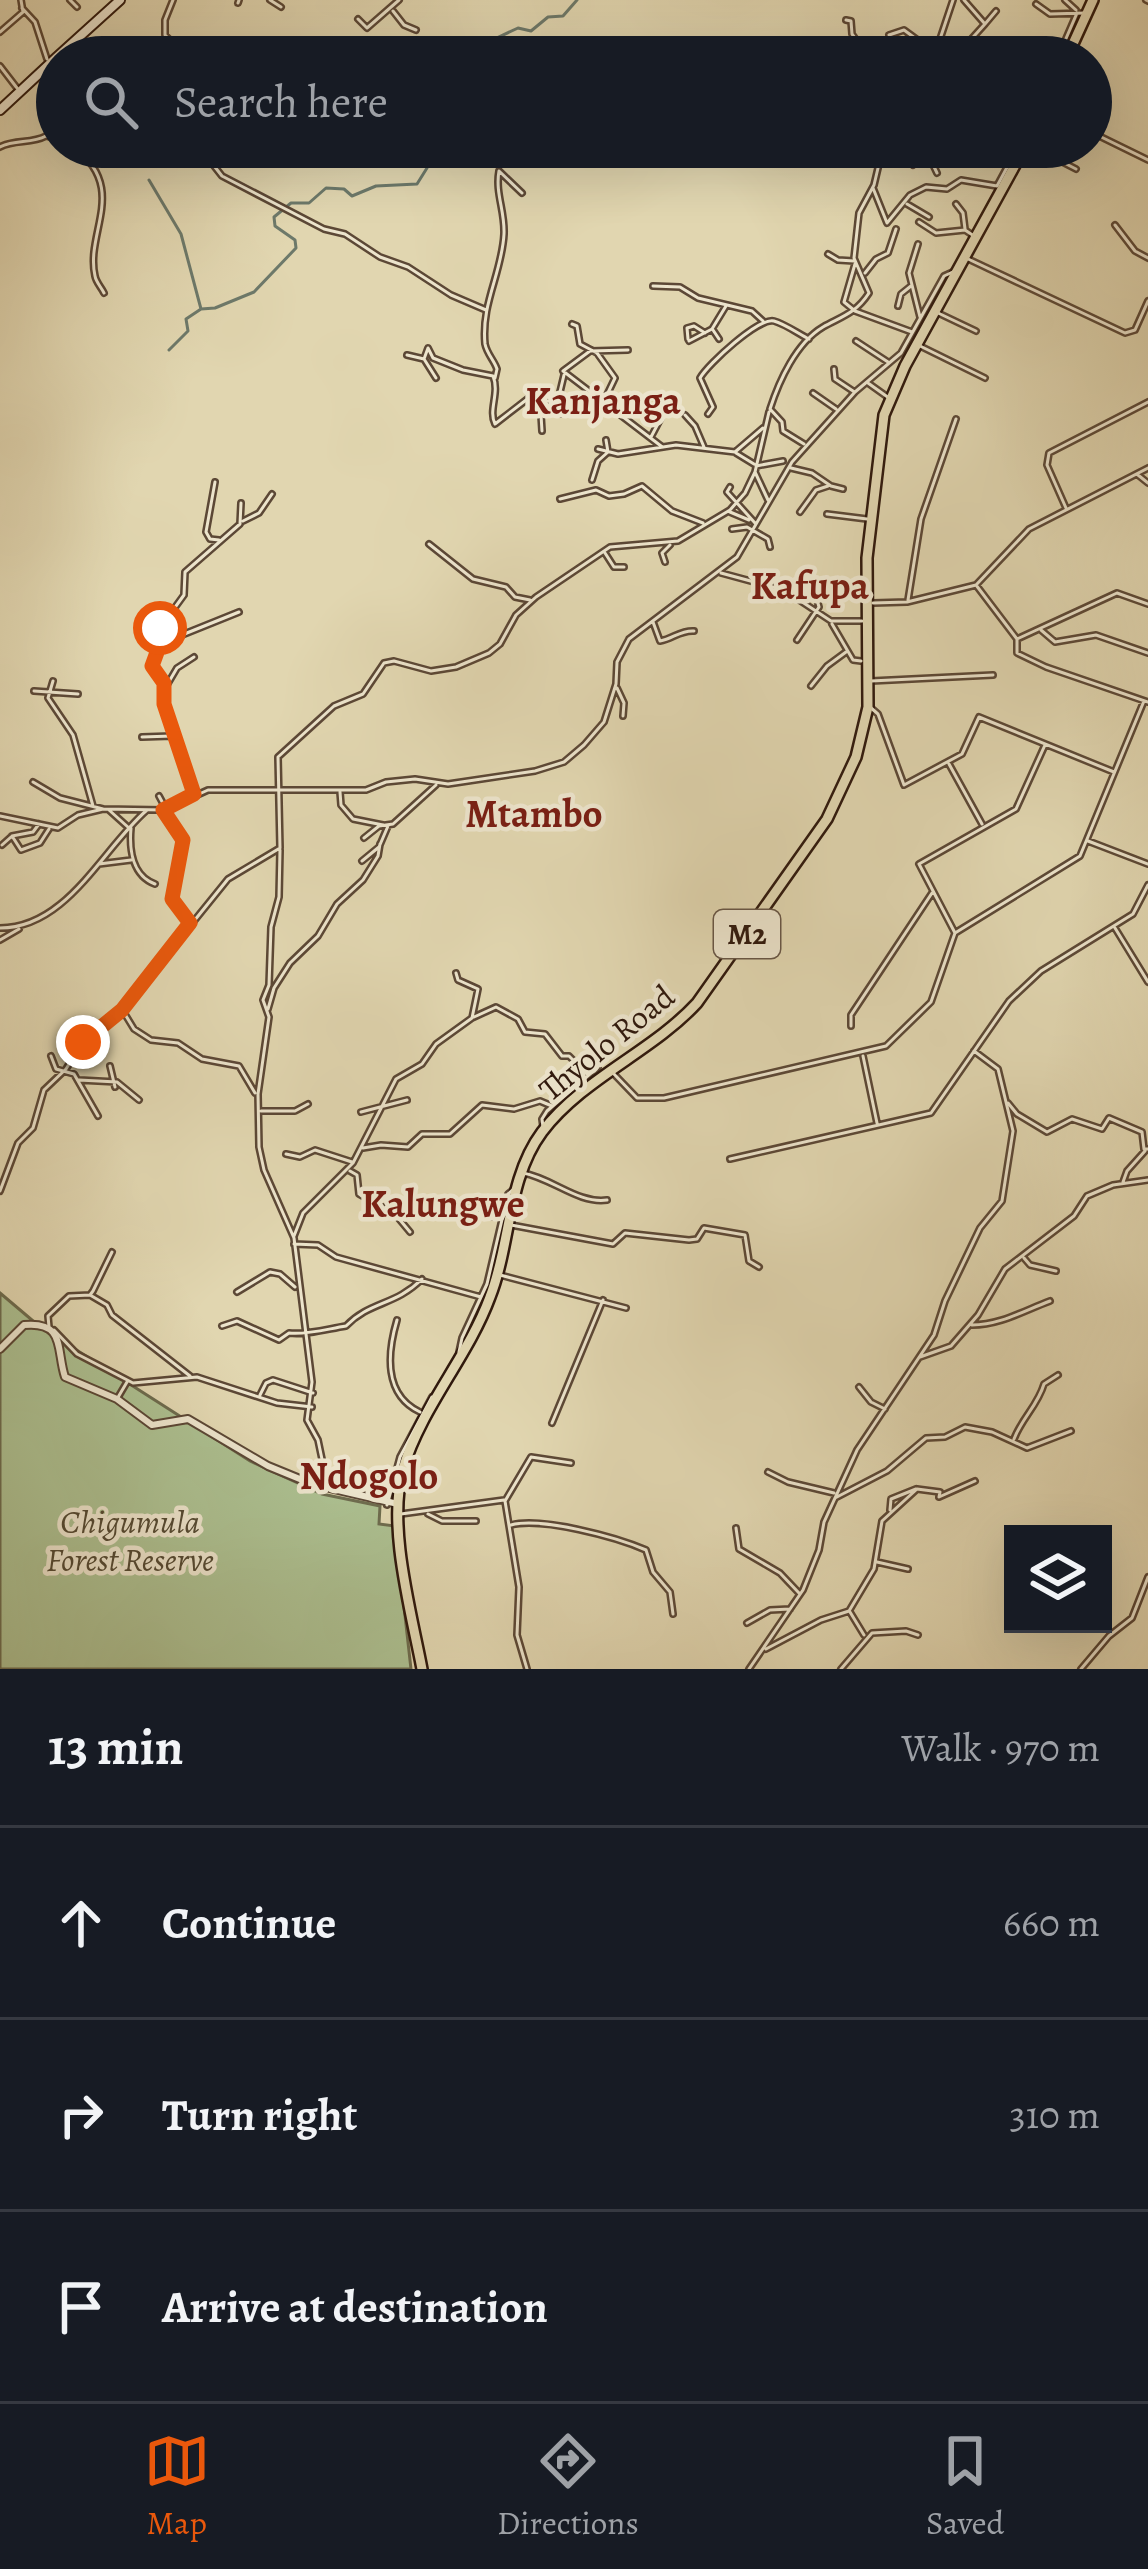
<!DOCTYPE html>
<html lang="en">
<head>
<meta charset="utf-8">
<style>
  :root { --surface:#171b24; --page:#20242c; --text:#f1f3f6; --muted:#9ea1a6; --line:#363941; --accent:#ea580c }
  body { margin:0; font-family:Alegreya,serif; background:var(--page); color:var(--text) }
  .controls { position:absolute; right:36px; bottom:36px; display:grid; overflow:hidden; border-radius:0px; box-shadow:0 12px 48px #0002 }
  .controls button { width:108px; height:108px; display:grid; place-items:center; padding:0; border:0; border-bottom:3px solid var(--line); background:var(--surface); color:var(--text); font:60px sans-serif }
  .stop { position:absolute; width:36px; height:36px; margin:-27px; border:9px solid #ea580c; border-radius:50%; background:#fff }
  .stop.end { background:#ea580c; border-color:#fff; box-shadow:0 3px 12px #0008 }
  .list { margin:0; padding:0; list-style:none }
  h2 { display:flex; justify-content:space-between; align-items:center; height:156px; margin:0; padding:0 48px; font-size:51px }
  h2 small { font-size:39px; font-weight:400; color:var(--muted) }
  .list li { display:grid; grid-template-columns:78px 1fr auto; gap:36px; align-items:center; box-sizing:border-box; height:192px; padding:0 48px; border-top:3px solid var(--line) }
  .list b { display:block; font-size:45px; white-space:nowrap }
  .list em { font-size:39px; font-style:normal; color:var(--muted) }
  .icon { flex:none; width:66px; height:66px; fill:none; stroke:currentColor; stroke-width:2; stroke-linecap:round; stroke-linejoin:round }
  .map { position:relative; flex:none; width:1148px; height:1669px; overflow:hidden }
  .search { position:absolute; background:var(--surface); box-shadow:0 12px 48px #0002; left:36px; right:36px; top:36px; height:132px; display:flex; align-items:center; gap:30px; box-sizing:border-box; padding:0 42px; border-radius:66px; color:var(--muted); font-size:45px }
  .sheet { height:732px; background:var(--surface) }
  nav { display:flex; justify-content:space-around; align-items:center; box-sizing:border-box; height:168px; border-top:3px solid var(--line); background:var(--surface); font-size:33px; color:var(--muted) }
  nav a { display:grid; justify-items:center; gap:6px }
  nav .on { color:var(--accent) }
  .map>svg:first-child { display:block }
</style>
</head>
<body>
<div class="map">
<svg width="1148" height="1669" viewBox="0 0 1148 1669">
  <rect width="100%" height="100%" fill="#e1d6b0"/>
  <filter id="stains"><feTurbulence type="fractalNoise" baseFrequency=".00167" numOctaves="4"/><feColorMatrix values="0 0 0 0 .2 0 0 0 0 .09 0 0 0 0 .02 0 0 0 .5 -.17"/></filter>
  <radialGradient id="worn" r=".72"><stop offset=".6" stop-color="#630" stop-opacity="0"/><stop offset="1" stop-color="#630" stop-opacity=".3"/></radialGradient>
  <path fill="#acbf90" stroke="#6e6c4e" stroke-width="3" d="M0,1293L39,1326L250,1461L322,1494L380,1506L379,1524L395,1526L411,1669H0Z"/>
  <g fill="none" stroke-linecap="round" stroke-linejoin="round">
    <path stroke="#6d796a" stroke-width="3" d="M480,57L484,44L518,28L531,31L548,17L563,16L577,0
      M149,180L181,234L201,309L186,319L188,331L169,350
      M201,309L215,308L254,292L296,248L295,240L275,226L274,217L291,203H309L326,188L344,189L352,196L376,186L417,184L427,168L423,147"/>
    <defs>
      <path id="minor" d="M70,0L77,7
        M173,0L165,20V35L187,57
        M270,0L281,7
        M964,0L985,24L996,11
        M1065,0L1076,10
        M1146,0L1148,1
        M238,3L239,0
        M1036,4L1050,14L1085,13
        M22,8L35,22L47,59
        M393,11L404,25L416,30
        M358,19L367,28L399,0
        M846,20L851,21L852,34L860,45L852,57
        M0,32L23,12L21,0
        M889,35L904,30L934,52
        M160,57L168,43
        M934,57L953,0
        M955,57L985,24
        M1003,57H1012
        M1058,57L1077,13
        M0,66L17,88
        M1091,132L1148,160
        M0,147C15,139 31,144 46,136L57,139
        M74,147C129,189 85,232 95,276C96,282 101,287 104,293
        M91,147V163
        M192,147L207,157L222,176L324,229L345,234L380,257L408,267L451,295L486,310
        M1033,147L1076,169
        M928,154L937,173
        M913,165L933,147
        M873,188L887,223L910,195L926,187L947,189L961,180L997,186L1018,147
        M907,204L929,217
        M956,204L963,213L965,229
        M919,222L936,233L965,230L974,236
        M1115,225L1135,251L1148,258
        M918,244L909,273L920,317
        M828,254L838,260L854,261
        M966,258L1125,333L1135,330L1148,301
        M855,264L844,302L855,311L912,332
        M865,273L876,259L888,253L896,229
        M653,286L680,287L698,298L752,311L763,321
        M898,306L901,294L911,286
        M936,312L976,331
        M572,324L577,326L580,344L597,353L615,378L604,401
        M713,330L719,339
        M688,339L687,328L694,326L705,333
        M689,341L712,329L726,306
        M856,341L888,362
        M918,345L985,378
        M628,350L590,351L563,371L661,446
        M407,355L424,359L436,378
        M424,359L428,348L433,358L463,370L493,376C500,393 488,410 495,424L530,397L552,402L541,415L542,431
        M834,369L835,379L853,391
        M495,378L497,369C494,360 487,354 485,344C481,303 502,273 504,234C505,211 495,193 499,171L522,193
        M868,383L889,398
        M813,393L836,409
        M553,402L559,396L564,375
        M547,411L561,414L600,403
        M708,414L713,407L700,378C708,364 759,317 774,321C785,324 799,334 809,339
        M685,415L695,426L704,447
        M651,437L661,418
        M804,444L783,431L782,422L770,409C779,381 796,343 823,327C843,316 856,313 869,293L854,258L859,213L874,185L883,147
        M598,449L618,454L676,445L735,452L763,428
        M736,453L754,464
        M756,466L783,461
        M791,468L812,473L831,486L843,489
        M1138,475L1148,483
        M592,480L598,461L608,452L606,440
        M215,482L206,532L210,539L219,540
        M730,487L727,492L755,523
        M560,499L596,490L609,496L624,494L642,486L672,511L703,523
        M768,500L755,472L769,412
        M1066,508L1047,465L1049,453L1148,402
        M730,512L749,520
        M800,512L816,490L828,486
        M827,514L867,519
        M243,521L259,513L272,494
        M732,529L747,527L768,539L770,547
        M429,544L473,579L506,587L515,597L530,600
        M605,553L614,567H624
        M665,562L662,553L670,545
        M721,573L784,590L831,621H862
        M976,585L1017,639L1117,593L1148,604
        M908,600L921,519L956,419
        M873,603L907,602L976,585L1029,529L1148,468
        M653,622L660,641C673,639 680,630 694,631
        M832,624L853,660L861,661
        M1041,630L1055,642L1096,635L1148,653
        M1017,639V653L1046,667L1148,702
        M797,640L819,607L809,571
        M162,643L239,612
        M53,681L48,698L73,735L93,806
        M871,681L993,675
        M167,685L177,668L194,657
        M811,686L827,666L846,652
        M617,688L624,703L623,716
        M34,691L78,694
        M870,707L878,714L904,785L962,754L979,717L1114,772
        M142,737L172,736
        M949,764L982,824
        M33,782L60,798L103,809
        M194,792L164,704V684L152,663L160,644V628L184,595L185,572L240,524L241,503
        M340,792L341,805L353,819L383,825
        M159,796L166,809
        M109,810L129,828
        M163,810L183,840L172,899L188,922
        M0,816L58,828L78,815L103,809L164,810L208,790H366L386,782L415,779L448,784L535,771L564,762L584,745L604,722L616,684L617,662L629,639L737,557L792,462L855,392L901,353L944,276L955,271
        M39,824L33,832L12,836L21,850L40,843L49,829
        M131,828C129,851 133,876 155,884
        M364,838L379,826L393,824L436,785
        M1088,841L1148,864
        M2,845L11,837
        M280,850L279,897L271,927L269,985L263,1000L269,1017L258,1094L259,1147L264,1170L294,1238L312,1382L307,1420L318,1440L328,1488
        M362,861L379,847L388,826
        M99,864L131,860
        M0,928C67,928 102,849 147,810
        M1115,928L1148,982
        M955,933L919,864L1016,809L1045,745
        M0,940L19,929
        M268,1009L274,988L290,963L318,936L337,904L363,880L378,856L380,844
        M123,1011L134,1029L151,1040L178,1043L202,1059L239,1066L255,1093
        M474,1017L496,1007L518,1019L525,1032L545,1034L562,1056H569L588,1075
        M851,1026V1015L932,893
        M51,1056L56,1069L74,1074L98,1116
        M863,1056L877,1123
        M110,1066L115,1087
        M613,1073L637,1098H664L886,1046L931,1002L955,933L1080,856L1144,701
        M79,1080L117,1082L139,1100
        M1008,1103L1017,1114L1047,1132L1072,1119L1102,1129L1109,1118L1142,1132L1144,1149H1148
        M261,1111H295L308,1104
        M361,1112L407,1100
        M543,1127L542,1119L547,1111L598,1067
        M363,1148L381,1145L408,1147L422,1134H450L482,1105L514,1109L540,1101L552,1106
        M286,1154L300,1157L315,1150L352,1162
        M730,1159L931,1113L1009,1001L1041,971L1133,914L1148,885
        M350,1171L357,1175L359,1194L395,1214L410,1232
        M523,1173C552,1178 578,1204 607,1200
        M1123,1182L1127,1171L1145,1151
        M0,1191L18,1143L33,1128L44,1090L66,1069L83,1042L122,1010L228,879L280,848L278,757L334,706L363,694L384,663L394,661L431,671L456,667L489,653L500,644L516,615L536,597L610,547L678,541L730,510L745,493L755,472
        M468,1224L472,1215L501,1217
        M511,1225L613,1244L625,1233L689,1240L697,1239L704,1228L745,1235L749,1261L759,1267
        M294,1236L303,1213L353,1163L396,1079L422,1064L436,1044L472,1018L478,989L458,980L456,973
        M294,1244L318,1245L336,1257L481,1297
        M1024,1258L1030,1265L1056,1271
        M500,1275L626,1308
        M237,1292L270,1272L280,1274L295,1287
        M90,1295L107,1305L112,1315L190,1376
        M397,1320C387,1354 384,1395 420,1412
        M972,1325C1000,1325 1023,1311 1050,1301
        M222,1326L237,1321L279,1340L289,1333C307,1335 327,1329 346,1326C370,1301 395,1306 422,1279
        M49,1327L48,1316L69,1296L90,1295L93,1291L112,1252
        M54,1330L77,1354L133,1383L197,1377L277,1403L312,1407
        M459,1352L462,1338L487,1284L508,1194L514,1189
        M920,1357L951,1346L978,1315L1005,1269L1074,1216L1087,1196L1113,1185L1148,1180
        M859,1387L871,1402L885,1409
        M260,1395L266,1383L273,1380L313,1393
        M117,1399L127,1382
        M552,1423L603,1300
        M1014,1439C1022,1418 1038,1405 1044,1384L1058,1375
        M768,1472L788,1482L834,1493
        M835,1498L887,1471L926,1438L945,1437L965,1427L992,1432L1027,1448L1071,1431
        M387,1505L400,1457L432,1397
        M890,1510L891,1499L916,1489
        M401,1514L504,1500
        M428,1514L442,1521H476
        M511,1525C542,1517 616,1537 646,1550L653,1572L670,1592L673,1614
        M736,1528L739,1549L780,1573L799,1593
        M877,1562L908,1569
        M850,1612L864,1635
        M747,1623L770,1610L790,1609
        M766,1649L821,1620L849,1611L874,1569L882,1521L917,1489L940,1492L939,1497L975,1481
        M527,1669L517,1635L519,1587L505,1501L531,1457L571,1463
        M749,1669L803,1590L819,1550L824,1522L857,1450L934,1335L945,1301L980,1228L1002,1201L1013,1131L998,1069L974,1051
        M841,1669L872,1633L906,1631L918,1635
        M1081,1669L1109,1636L1132,1618L1148,1577"/>
      <path id="tertiary" d="M0,1349L24,1325C66,1321 56,1350 65,1377L117,1399L152,1425L188,1419L268,1466L312,1484L398,1504"/>
      <path id="secondary" d="M57,57L120,0
        M0,110L57,57"/>
      <path id="trunk" d="M1067,57L1093,0
        M422,1669C411,1611 387,1526 403,1469C421,1408 468,1357 490,1297C511,1244 507,1179 542,1132C583,1078 652,1052 697,1003L827,819L856,757L868,707L867,558L884,415L905,366L1025,147"/>
    </defs>
    <use href="#minor" stroke="#5c4836" stroke-width="8"/>
    <use href="#tertiary" stroke="#5c4836" stroke-width="10"/>
    <use href="#secondary" stroke="#30190d" stroke-width="12"/>
    <use href="#trunk" stroke="#30190d" stroke-width="14"/>
    <use href="#minor" stroke="#ece4cc" stroke-width="3"/>
    <use href="#tertiary" stroke="#ece4cc" stroke-width="6"/>
    <use href="#secondary" stroke="#ece4cc" stroke-width="8"/>
    <use href="#trunk" stroke="#e1d6b0" stroke-width="9"/>
  </g>
  <g fill="none" stroke-linecap="round" stroke-linejoin="round">
    <path stroke="#ea580c" stroke-width="15" d="M83,1042L122,1010L190,923L172,899L183,840L163,810L194,794L164,704V683L152,666L160,644V628"/>
  </g>
  <g text-anchor="middle" stroke-width="9" stroke-linejoin="round" paint-order="stroke">
    <rect fill="#ece4cc" stroke="#685646" stroke-width="3" x="714" y="910" width="66" height="48" rx="9"/>
    <g font-size="30" font-weight="bold" fill="#30190d">
      <text x="747" y="944">M2</text>
    </g>
    <g font-size="33" fill="#30190d" stroke="#ece4cc">
      <text transform="translate(606 1042) rotate(-39)" y="12">Thyolo Road</text>
    </g>
    <g font-size="33" font-style="italic" fill="#554b34" stroke="#ece4cc">
      <text x="130" y="1533">Chigumula<tspan x="130" dy="38">Forest Reserve</tspan></text>
    </g>
    <g font-size="39" font-weight="bold" fill="#7a1f14" stroke="#ece4cc">
      <text x="603" y="414">Kanjanga</text>
      <text x="810" y="599">Kafupa</text>
      <text x="534" y="827">Mtambo</text>
      <text x="443" y="1217">Kalungwe</text>
      <text x="369" y="1489">Ndogolo</text>
    </g>
  </g>
  <rect width="100%" height="100%" filter="url(#stains)"/>
  <rect width="100%" height="100%" fill="url(#worn)"/>
</svg>
<div class="controls">
<button><svg class="icon" aria-label="layers" viewBox="0 0 24 24"><path d="M12 4l9 5-9 5-9-5zM3 14l9 5 9-5"/></svg></button>
</div>
<div class="stop" style="left:160px;top:628px"></div>
<div class="stop end" style="left:83px;top:1042px"></div>
<div class="search"><svg class="icon" aria-label="search" viewBox="0 0 24 24"><circle cx="10" cy="10" r="6"/><path d="M15 15l6 6"/></svg>Search here</div>
</div>
<section class="sheet">
<h2>13 min<small>Walk · 970 m</small></h2>
<ul class="list">
<li><svg class="icon" aria-label="ahead" viewBox="0 0 24 24"><path d="M12 20V5M6 11l6-6 6 6"/></svg><div><b>Continue</b></div><em>660 m</em></li>
<li><svg class="icon" aria-label="right" viewBox="0 0 24 24"><path d="M7 20v-9h11M14 6l5 5-5 5"/></svg><div><b>Turn right</b></div><em>310 m</em></li>
<li><svg class="icon" aria-label="arrive" viewBox="0 0 24 24"><path d="M6 21V4h12l-3 4 3 4H6"/></svg><div><b>Arrive at destination</b></div></li>
</ul>
</section>
<nav>
<a class="on"><svg class="icon" aria-label="map" viewBox="0 0 24 24"><path d="M3 6l6-2 6 2 6-2v14l-6 2-6-2-6 2zM9 4v14M15 6v14"/></svg>Map</a>
<a><svg class="icon" aria-label="directions" viewBox="0 0 24 24"><path d="M12 3l9 9-9 9-9-9zM9 14v-3h6M13 9l2 2-2 2"/></svg>Directions</a>
<a><svg class="icon" aria-label="saved" viewBox="0 0 24 24"><path d="M7 4h10v16l-5-4-5 4z"/></svg>Saved</a>
</nav>
</body>
</html>
